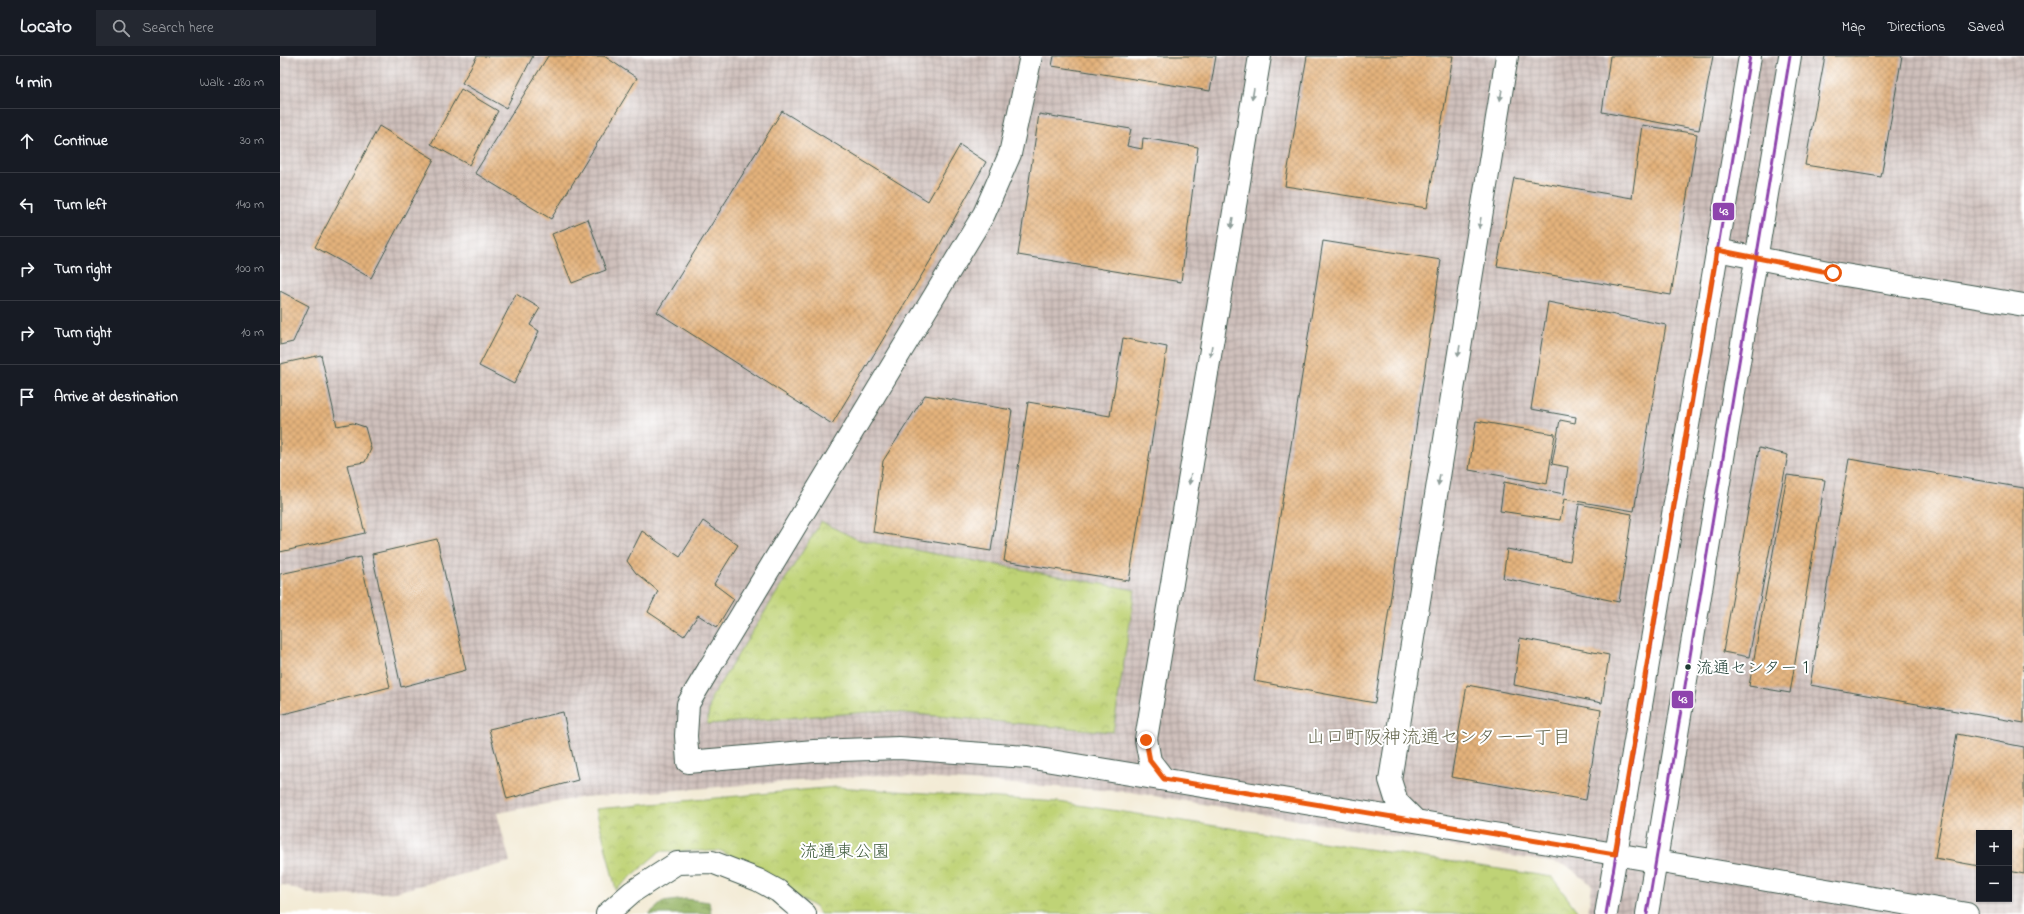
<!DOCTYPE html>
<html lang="en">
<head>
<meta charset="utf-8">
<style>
  :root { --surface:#171b24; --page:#242831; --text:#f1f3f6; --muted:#9ea1a6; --line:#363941 }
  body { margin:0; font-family:"Indie Flower","Klee One",sans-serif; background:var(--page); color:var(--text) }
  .controls { position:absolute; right:12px; bottom:12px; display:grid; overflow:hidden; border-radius:0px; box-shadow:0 1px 3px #0004 }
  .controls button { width:36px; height:36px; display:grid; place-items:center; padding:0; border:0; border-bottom:1px solid var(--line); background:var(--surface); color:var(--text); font:20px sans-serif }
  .stop { position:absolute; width:12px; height:12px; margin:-9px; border:3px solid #ea580c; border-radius:50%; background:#fff }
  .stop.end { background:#ea580c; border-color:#fff; box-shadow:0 1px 4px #0008 }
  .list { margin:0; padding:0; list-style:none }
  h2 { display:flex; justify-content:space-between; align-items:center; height:52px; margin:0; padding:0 16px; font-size:17px }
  h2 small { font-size:13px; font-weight:400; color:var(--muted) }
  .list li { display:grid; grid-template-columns:26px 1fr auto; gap:12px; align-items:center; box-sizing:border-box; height:64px; padding:0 16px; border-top:1px solid var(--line) }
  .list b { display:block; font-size:15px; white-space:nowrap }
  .list em { font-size:13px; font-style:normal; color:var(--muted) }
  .icon { flex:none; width:22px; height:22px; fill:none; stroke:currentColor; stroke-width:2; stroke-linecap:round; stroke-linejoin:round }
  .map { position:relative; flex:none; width:1744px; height:858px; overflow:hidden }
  header { display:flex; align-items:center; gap:24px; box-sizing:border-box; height:56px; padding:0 20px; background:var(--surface); border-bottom:1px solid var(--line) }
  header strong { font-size:19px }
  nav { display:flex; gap:22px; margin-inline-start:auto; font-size:14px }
  .search { width:280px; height:36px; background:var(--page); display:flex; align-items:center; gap:10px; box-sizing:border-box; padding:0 14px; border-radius:0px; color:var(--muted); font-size:15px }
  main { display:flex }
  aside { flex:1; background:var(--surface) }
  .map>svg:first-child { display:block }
</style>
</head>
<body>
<header>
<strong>Locato</strong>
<div class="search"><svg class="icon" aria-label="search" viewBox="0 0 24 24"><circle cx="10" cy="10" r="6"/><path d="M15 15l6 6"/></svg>Search here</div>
<nav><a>Map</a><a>Directions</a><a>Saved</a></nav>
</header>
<main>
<aside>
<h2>4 min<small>Walk · 280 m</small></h2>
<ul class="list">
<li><svg class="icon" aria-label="ahead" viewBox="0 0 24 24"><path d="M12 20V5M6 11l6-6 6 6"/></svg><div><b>Continue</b></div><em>30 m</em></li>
<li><svg class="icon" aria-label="left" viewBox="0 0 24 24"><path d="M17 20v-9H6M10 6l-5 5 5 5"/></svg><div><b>Turn left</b></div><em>140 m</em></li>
<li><svg class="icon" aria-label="right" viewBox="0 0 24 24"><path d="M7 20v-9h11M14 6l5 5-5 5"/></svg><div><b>Turn right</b></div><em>100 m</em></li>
<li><svg class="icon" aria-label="right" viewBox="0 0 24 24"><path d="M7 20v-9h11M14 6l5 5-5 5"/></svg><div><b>Turn right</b></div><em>10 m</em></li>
<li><svg class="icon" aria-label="arrive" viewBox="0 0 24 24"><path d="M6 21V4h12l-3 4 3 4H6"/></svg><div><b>Arrive at destination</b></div></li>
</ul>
</aside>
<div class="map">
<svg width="1744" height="858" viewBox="0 0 1744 858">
  <defs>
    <pattern id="industrial-grid" width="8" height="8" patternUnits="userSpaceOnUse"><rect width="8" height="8" fill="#cfc0bb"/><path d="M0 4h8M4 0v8" fill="none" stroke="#a79d99"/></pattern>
    <pattern id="forest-crowns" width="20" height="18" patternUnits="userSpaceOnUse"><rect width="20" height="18" fill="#97b567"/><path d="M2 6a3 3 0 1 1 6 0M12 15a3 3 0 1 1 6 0" fill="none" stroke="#7b9456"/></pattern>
    <pattern id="park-crowns" width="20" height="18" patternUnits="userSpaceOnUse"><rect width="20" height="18" fill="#bfd376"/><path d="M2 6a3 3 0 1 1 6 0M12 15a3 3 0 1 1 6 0" fill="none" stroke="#a4b667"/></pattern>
    <pattern id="building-cross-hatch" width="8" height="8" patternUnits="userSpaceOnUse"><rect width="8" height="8" fill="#e4b27b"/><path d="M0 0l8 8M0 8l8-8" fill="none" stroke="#b89266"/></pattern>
  </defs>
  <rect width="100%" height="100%" fill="#fff"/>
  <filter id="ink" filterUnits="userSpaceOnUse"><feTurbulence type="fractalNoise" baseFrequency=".025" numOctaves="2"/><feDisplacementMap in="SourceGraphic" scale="8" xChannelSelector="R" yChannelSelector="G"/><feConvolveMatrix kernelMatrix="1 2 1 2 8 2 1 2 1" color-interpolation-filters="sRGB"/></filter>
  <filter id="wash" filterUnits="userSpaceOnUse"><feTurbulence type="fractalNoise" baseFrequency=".012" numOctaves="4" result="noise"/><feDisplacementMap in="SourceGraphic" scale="16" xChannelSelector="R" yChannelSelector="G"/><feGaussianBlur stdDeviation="0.9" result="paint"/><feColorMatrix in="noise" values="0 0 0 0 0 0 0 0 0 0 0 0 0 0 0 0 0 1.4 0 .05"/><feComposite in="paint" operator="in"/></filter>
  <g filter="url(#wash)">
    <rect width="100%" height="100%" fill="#f3ebd6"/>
    <path fill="url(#industrial-grid)" fill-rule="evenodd" d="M0,0H1744V858H1308L1312,829L1286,809L851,736L599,719L304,741L217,757L230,806L115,836L42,841L0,828ZM1699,777H1729V843H1699Z"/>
    <path fill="url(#forest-crowns)" stroke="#5b794e" d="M406,843L429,846L431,858H369L383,846Z"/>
    <path fill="url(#park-crowns)" stroke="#6f8855" d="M541,466L579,484L855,534L833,676L603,655L427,668L431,642Z
      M556,731L778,746L1272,821L1297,855V858H540L535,851L441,795H380L336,834L316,753Z"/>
    <g id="blocks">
      <path fill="url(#building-cross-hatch)" d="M197,0H253L226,52L182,27Z
        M268,0H324L357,22L271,163L195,117Z
        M774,0H936L930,35L772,10Z
        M1027,0H1173L1147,152L1005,130Z
        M1330,0H1433L1419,74L1322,56Z
        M1545,0H1622L1601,121L1525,109Z
        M181,33L218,55L189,109L151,88Z
        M502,55L648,145L680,89L706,106L655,197L552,368L377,256Z
        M759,58L851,73L847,90L862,93L863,82L918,91L901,226L738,199Z
        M1362,69L1417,78L1391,239L1217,210L1234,122L1352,142Z
        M99,70L154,103L91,222L35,191Z
        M308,163L326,214L292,227L272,178Z
        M1043,185L1161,204L1095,647L974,625Z
        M0,235L29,250L13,286L0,289Z
        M236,238L260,252L250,269L259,275L234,328L199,310Z
        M1268,246L1386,269L1354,455L1284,443L1280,464L1220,455L1224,426L1284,438L1288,411L1272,408L1280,364L1295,367L1296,361L1251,353Z
        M843,282L887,291L849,525L724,505L748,346L830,360Z
        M41,299L57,370L73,367L85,371L91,393L85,406L67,409L85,477L0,496V308Z
        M645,339L732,354L711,495L593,476L603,405Z
        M1196,365L1275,378L1267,428L1189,414Z
        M1479,392L1508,399L1469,601L1443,596Z
        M1569,403L1744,432V667L1530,629Z
        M1507,419L1545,424L1510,637L1469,630Z
        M1299,448L1352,458L1339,546L1223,522L1227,493L1290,505Z
        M423,465L458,489L434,528L454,543L437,571L418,559L404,580L368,556L378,535L356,517L347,505L362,475L400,501Z
        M157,483L186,614L121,631L92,498Z
        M80,501L110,631L0,659V518Z
        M1240,582L1329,599L1322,647L1234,629Z
        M1187,629L1321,654L1306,744L1171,721Z
        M283,656L298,724L227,743L209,673Z
        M1677,678L1744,691V818L1729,815V777H1699V810L1655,802Z"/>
    </g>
  </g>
  <g filter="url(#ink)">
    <use href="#blocks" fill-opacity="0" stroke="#3f574c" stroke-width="1"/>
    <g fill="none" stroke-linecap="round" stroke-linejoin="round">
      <defs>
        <path id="minor" d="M1437,194L1553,217L1744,249
          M430,611L408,648L406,680L408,706L534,695L619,692L747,701L1335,798
          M884,723L870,705L866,683L980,0
          M1136,765L1117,746L1110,724L1227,0
          M327,858L352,836L397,807L432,806L478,824L498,835L525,858"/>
        <path id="tertiary" d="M430,611L704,158L730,98L751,0
          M1335,798L1687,858
          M1326,858L1470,0
          M1367,858L1510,0"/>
      </defs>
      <use href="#minor" stroke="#3f574c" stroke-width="24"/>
      <use href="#tertiary" stroke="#3f574c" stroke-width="24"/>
      <use href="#minor" stroke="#fff" stroke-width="22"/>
      <use href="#tertiary" stroke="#fff" stroke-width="22"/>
      <defs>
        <path id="bus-1" d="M1326,858L1470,0
          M1367,858L1510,0"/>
      </defs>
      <use href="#bus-1" stroke="#fff" stroke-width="6"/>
      <use href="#bus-1" stroke="#8e44ad" stroke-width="3"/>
    </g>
    <defs><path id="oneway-solid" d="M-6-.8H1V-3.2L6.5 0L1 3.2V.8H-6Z"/></defs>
    <g fill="#8f9e9a">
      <use href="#oneway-solid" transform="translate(973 38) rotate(99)"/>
      <use href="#oneway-solid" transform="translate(1221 39) rotate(99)"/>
      <use href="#oneway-solid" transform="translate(952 167) rotate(99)"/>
      <use href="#oneway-solid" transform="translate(1200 167) rotate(99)"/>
      <use href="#oneway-solid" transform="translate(931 295) rotate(99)"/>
      <use href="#oneway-solid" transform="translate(1179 295) rotate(99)"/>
      <use href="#oneway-solid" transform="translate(910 423) rotate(99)"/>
      <use href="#oneway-solid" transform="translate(1159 424) rotate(99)"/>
    </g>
  </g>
  <g fill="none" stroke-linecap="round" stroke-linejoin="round" filter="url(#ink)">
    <path stroke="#ea580c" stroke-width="5" d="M866,684L870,705L884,723L1335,798L1437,194L1553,217"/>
  </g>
  <circle fill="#1f3d34" stroke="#fff" stroke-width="1.5" cx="1408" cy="611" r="3.5"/>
  <g text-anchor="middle" stroke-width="4" stroke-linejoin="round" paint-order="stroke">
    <g font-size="17" fill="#1f3d34" stroke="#fff" text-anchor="start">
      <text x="1416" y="617">流通センター１</text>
    </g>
    <g font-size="18" fill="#476244" stroke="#fff">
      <text x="565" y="801">流通東公園</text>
    </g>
    <g font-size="19" fill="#64664d" stroke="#fff">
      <text x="1159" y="687">山口町阪神流通センター一丁目</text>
    </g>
  </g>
  <g stroke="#fff" stroke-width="1.5">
    <rect x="1432" y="146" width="23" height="19" rx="4" fill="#8e44ad"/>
    <rect x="1391" y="634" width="23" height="19" rx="4" fill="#8e44ad"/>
  </g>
  <g font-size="11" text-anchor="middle" font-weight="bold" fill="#fff">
    <text x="1444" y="159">43</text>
    <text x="1403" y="647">43</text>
  </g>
</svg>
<div class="controls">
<button>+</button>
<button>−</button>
</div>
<div class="stop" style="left:1553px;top:217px"></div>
<div class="stop end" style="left:866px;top:684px"></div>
</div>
</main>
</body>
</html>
